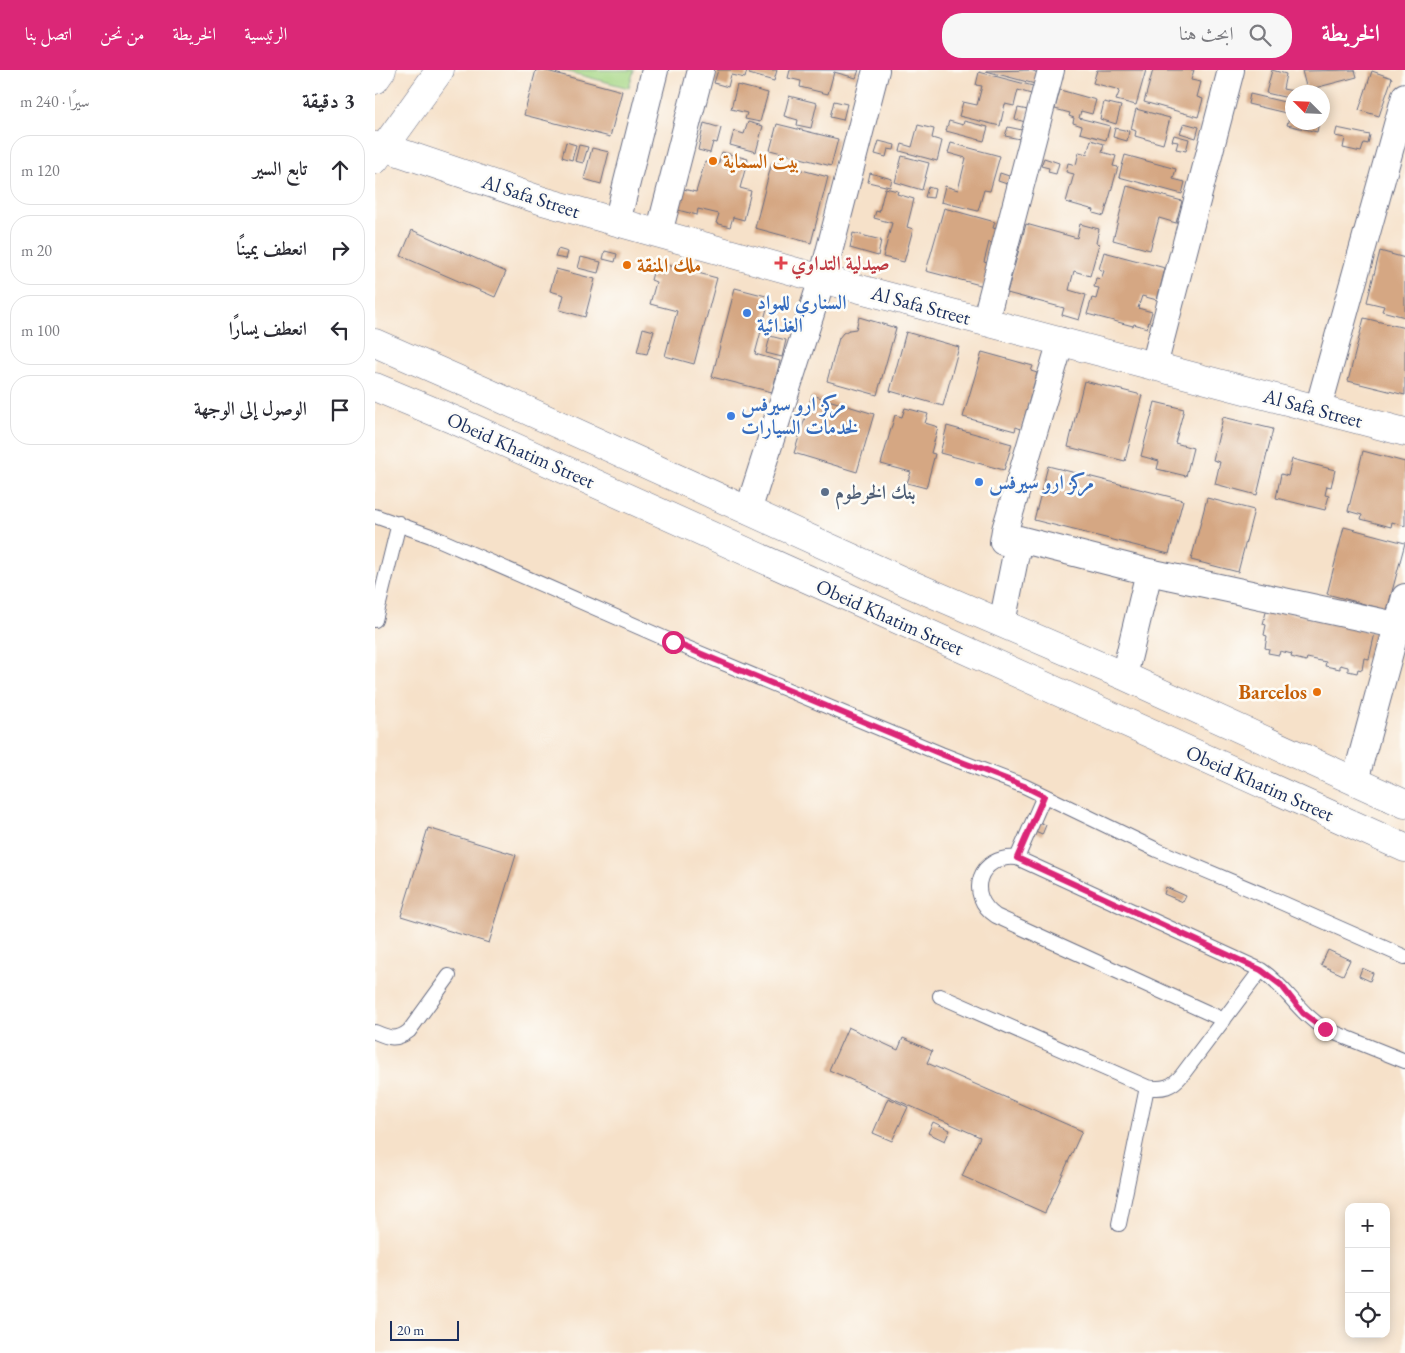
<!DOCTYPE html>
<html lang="ar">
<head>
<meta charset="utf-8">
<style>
  :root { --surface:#fff; --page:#f7f7f7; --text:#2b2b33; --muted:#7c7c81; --line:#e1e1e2; --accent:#db2777 }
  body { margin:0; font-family:"EB Garamond",Amiri,serif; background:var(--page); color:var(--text); direction:rtl }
  .controls { position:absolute; right:15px; bottom:15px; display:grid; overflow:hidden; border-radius:10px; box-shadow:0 2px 12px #0003 }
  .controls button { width:45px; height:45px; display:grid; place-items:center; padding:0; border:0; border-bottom:1px solid var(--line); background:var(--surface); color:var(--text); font:25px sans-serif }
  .compass { position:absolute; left:910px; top:15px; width:45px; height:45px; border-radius:50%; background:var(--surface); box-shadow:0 2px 12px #0003; rotate:294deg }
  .scale { position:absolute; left:15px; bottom:12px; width:69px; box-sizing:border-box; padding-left:5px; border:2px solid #1b2f5e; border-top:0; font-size:14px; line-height:18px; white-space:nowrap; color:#1b2f5e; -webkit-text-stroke:4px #fdfcf7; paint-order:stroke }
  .stop { position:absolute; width:15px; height:15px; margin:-11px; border:4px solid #db2777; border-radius:50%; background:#fff }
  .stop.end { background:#db2777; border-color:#fff; box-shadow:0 1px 5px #0008 }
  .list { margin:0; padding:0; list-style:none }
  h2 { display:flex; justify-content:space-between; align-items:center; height:65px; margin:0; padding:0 20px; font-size:21px }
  h2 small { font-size:16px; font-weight:400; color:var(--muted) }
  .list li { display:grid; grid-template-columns:32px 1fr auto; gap:15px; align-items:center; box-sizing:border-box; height:70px; margin:0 10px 10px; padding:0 10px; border:1px solid var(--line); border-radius:20px }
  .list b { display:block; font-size:19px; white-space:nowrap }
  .list em { font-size:16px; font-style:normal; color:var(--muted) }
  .icon { flex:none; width:28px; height:28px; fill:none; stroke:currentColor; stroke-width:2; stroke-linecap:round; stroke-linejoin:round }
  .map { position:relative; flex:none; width:1030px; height:1283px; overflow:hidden; direction:ltr }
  header { display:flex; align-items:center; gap:30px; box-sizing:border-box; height:70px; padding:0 25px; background:var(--accent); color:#fff }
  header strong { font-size:24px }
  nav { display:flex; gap:28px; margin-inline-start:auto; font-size:18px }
  .search { width:350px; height:45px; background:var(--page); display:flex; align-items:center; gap:12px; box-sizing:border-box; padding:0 18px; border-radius:20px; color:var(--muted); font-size:19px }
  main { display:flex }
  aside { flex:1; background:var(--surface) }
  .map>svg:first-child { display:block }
</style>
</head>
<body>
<header>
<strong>الخريطة</strong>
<div class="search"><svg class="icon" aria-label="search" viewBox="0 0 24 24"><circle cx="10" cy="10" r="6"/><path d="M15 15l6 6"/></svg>ابحث هنا</div>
<nav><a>الرئيسية</a><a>الخريطة</a><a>من نحن</a><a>اتصل بنا</a></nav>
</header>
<main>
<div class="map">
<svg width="1030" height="1283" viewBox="0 0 1030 1283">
  <rect width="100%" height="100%" fill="#fdfcf7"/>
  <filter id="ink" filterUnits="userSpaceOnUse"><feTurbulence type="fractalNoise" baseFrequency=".02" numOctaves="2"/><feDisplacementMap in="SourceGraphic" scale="10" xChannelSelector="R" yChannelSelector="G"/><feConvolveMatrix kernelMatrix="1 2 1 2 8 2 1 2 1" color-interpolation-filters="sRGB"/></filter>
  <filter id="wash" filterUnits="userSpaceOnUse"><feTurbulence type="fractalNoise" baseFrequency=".0096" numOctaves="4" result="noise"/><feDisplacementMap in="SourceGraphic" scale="20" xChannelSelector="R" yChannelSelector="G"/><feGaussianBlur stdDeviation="1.12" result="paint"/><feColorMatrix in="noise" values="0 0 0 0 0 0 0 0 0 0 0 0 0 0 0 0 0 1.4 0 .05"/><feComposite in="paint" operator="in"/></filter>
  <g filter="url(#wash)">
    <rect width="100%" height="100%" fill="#f6e1c9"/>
    <path fill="#a6d785" stroke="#608372" d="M186,0H259L254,18Z"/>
    <g id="blocks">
      <path fill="#d5a783" d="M161,0H168L247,21L235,67L149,45Z
        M343,0H372L370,8L356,5L353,17L339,13Z
        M376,0H402L399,11L374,4Z
        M415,0H484L481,8L459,2L453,24L425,17L426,11L413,8Z
        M656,0L663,3L660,14L611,1Z
        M722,0H771L761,35L741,30L745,20L718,13Z
        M778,0H819L816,10L826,12L822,27L828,29L823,47L769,32Z
        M897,0L911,4L908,19L918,21V29L891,23Z
        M980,0L982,7L932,20L927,1Z
        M997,1L1017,8L1004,46L984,40Z
        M604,2L658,16L656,24L643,20L639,36L630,34L625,56L584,46L588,32L602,35L607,16L601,15Z
        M362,15L393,23L385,52L370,49L372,43L356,39Z
        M685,20L721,30L717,44L706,41L704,48L735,56L731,70L705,63L707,56L698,53L699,48L694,46L695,43L680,39Z
        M875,24L918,34V52H944L942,62L912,55L915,44L873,34Z
        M414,26L442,33L436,58L422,55L423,50L409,46Z
        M459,31L472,34L468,50L455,47Z
        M729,32L746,36L741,54L725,49Z
        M643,38L653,40L650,52L640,49Z
        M761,39L795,48L788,74L760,66L761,61L756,59Z
        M574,51L588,55L589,51L613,57L609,71L571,61Z
        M373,52L388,56L381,82L355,75L359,61L369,64Z
        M329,53L346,58L342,73L338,72L335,83L323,80Z
        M809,53L824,57L821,68L805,63Z
        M402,54L463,69L456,96L395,80Z
        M543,55L559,59L557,68L567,71L562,91L525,81L527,74L537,77Z
        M633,57L647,60L645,69L630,66Z
        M740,58L754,61L752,71L738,67Z
        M962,58L995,65L993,74L989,73L986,82L968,78L970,68L960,66Z
        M799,65L814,69L811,81L801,79L803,72L797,71Z
        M716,70L729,74L727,82L741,86L738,96L743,97L729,146L718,143L719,140L691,132L699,104L691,102L693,93L701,95L704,82L712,84Z
        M504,71L520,75L519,80L513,79L511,87L500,84Z
        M191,72L201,75L197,90L187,87Z
        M576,73L625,86L615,121L609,120L603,141L566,132L570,116L583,120L591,88L573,83Z
        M204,75L213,77L208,93L200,91Z
        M217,78L234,82L226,114L209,109Z
        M347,82L373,89L365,118L376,121L369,150L358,147L355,157L341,153L344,144L323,139L322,145L299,139L304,118L321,122L330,92L343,95Z
        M750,85L801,99L798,109L810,112L807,124L744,107Z
        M527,86L554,93L547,120L520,112Z
        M669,88L684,93L681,104L673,102L674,98L666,96Z
        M397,92L453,107L436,173L380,158Z
        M495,103L517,109L515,117L493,112Z
        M625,103L634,106L632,114L623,111Z
        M752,116L807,131L801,153L784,148L775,180L738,170Z
        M553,117L560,119L558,128L550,127Z
        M510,118L523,121L522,124L539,129L532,157L538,159L529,192L508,187L517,153L499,148L501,141L504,142Z
        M569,138L620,152L618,158L624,160L620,174L614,172L609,192L615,194L609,216L551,201Z
        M651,154L702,168L705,154L724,159L721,173L724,174L715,206L699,201L694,220L711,225L704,250L687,245L689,238L632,223Z
        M37,160L131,202L120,227L26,186Z
        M478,163L506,170L503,186L475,178Z
        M183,179L193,182L191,189L180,187Z
        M230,181L242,184L240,192L228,189Z
        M1005,181L1030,188V247L1007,241L1009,236L992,232Z
        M729,182L790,198L782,230L767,226L763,238L777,242L772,258L759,254L758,256L712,244L717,228L721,229L724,218L719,217L721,208L726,209L729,201L724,199Z
        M206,187L226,192L223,203L203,198Z
        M281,192L342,208L319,294L290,286L302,241L275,234L281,212L276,210Z
        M181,199L220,209L210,247L185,240L189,225L175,221Z
        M360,218L395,227L380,284L405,291L397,322L337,307Z
        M484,247L521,258L502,325L452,311L464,268L468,263L474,260L481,259Z
        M989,248L1030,258V325L973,311Z
        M268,258L279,261L272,284L262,282Z
        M531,262L584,277L568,336L515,321Z
        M395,266L411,270L407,287L391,283Z
        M607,282L658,296L656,301L662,303L646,359L641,357L640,361L588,347Z
        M709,311L767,325L750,391L693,377Z
        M437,325L499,344L482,402L419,383Z
        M780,332L809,339L800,373L818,378L811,406L782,399L784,391L766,386Z
        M530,338L553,344L550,353L563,357L556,383L560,384L551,418L532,413L536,402L506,394L520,345L527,347Z
        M848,347L898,359L882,425L840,414L845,392L838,390Z
        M572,356L637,374L629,400L565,383Z
        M988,381L1030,392V456L1017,452L1016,457L986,449L987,445L973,441Z
        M917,389L960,400L956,417L952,416L950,425L954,426L950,440L901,428L906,404L913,406Z
        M673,396L808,430L794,484L659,450Z
        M832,428L879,440L863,502L816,490Z
        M969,457L1030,473L1012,540L952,524Z
        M892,538L1000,563L994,589L989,588L987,600L983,599L982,603L973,601V597L965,595V599L950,596L951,592L932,588L931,591L916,587L917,584L905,581L904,585L893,583L894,579L890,578L892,566L889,565L891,555L888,554Z
        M662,751L671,755L667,765L658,761Z
        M53,758L141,785L114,873L26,846Z
        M791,817L811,826L808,832L789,824Z
        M953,880L975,890L968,905L946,895Z
        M987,898L998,903L995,911L984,906Z
        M473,957L523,980L528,968L557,981L552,993L707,1061L670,1143L587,1106L605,1067L454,1000Z
        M513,1028L533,1037L517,1071L498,1063Z
        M558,1052L575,1060L570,1071L553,1063Z"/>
    </g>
  </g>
  <g filter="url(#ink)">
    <use href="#blocks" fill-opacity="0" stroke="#686d83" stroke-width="1"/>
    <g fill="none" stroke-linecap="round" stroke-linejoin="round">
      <defs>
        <path id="service" d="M0,446L56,466L298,572L566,684L649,716L782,780L903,831L1030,887
          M0,550L24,453
          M642,788L669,726
          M565,926L772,1017C788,1020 797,1017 807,1005L886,900
          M849,950L621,846C590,825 604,784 642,788L886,900C913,918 922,942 950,959L1030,991
          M0,962C14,968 21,971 34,961L74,906
          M744,1154L772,1017"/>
        <path id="minor" d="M242,152L280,0
          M284,163L326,0
          M610,252L676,0
          M779,296L856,0
          M943,339L1030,26
          M373,441L447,209L501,0
          M644,469L774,502
          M627,553L644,469L628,472L630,460L686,271
          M749,606L774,502L1030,557
          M980,711L1030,527"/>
        <path id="tertiary" d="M0,76L9,77L168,131L242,152L447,209L1030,362"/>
        <path id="primary" d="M0,10L7,0
          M0,90L65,0
          M0,273L114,323L526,510L749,606L1030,734
          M0,317L84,352L1030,778"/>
      </defs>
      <use href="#service" stroke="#686d83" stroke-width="16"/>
      <use href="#minor" stroke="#686d83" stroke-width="28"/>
      <use href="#tertiary" stroke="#686d83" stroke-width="29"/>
      <use href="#primary" stroke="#686d83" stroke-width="29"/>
      <use href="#service" stroke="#fff" stroke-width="14"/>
      <use href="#minor" stroke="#fff" stroke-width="26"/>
      <use href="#tertiary" stroke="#fff" stroke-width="28"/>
      <use href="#primary" stroke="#fff" stroke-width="28"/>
    </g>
  </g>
  <g fill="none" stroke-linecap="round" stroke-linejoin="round" filter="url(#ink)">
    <path stroke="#db2777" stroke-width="6" d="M298,572L566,684L649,716L669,726L642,788L886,900L906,915L928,943L950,959"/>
  </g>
  <g fill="#e8710a" stroke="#fdfcf7" stroke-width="2">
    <circle cx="338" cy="91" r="5"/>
    <circle cx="252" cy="195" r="5"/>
    <circle cx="942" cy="622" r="5"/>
  </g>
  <path fill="#e0444e" stroke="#fdfcf7" stroke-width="2" d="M403.5 185.5h5v5h5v5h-5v5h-5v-5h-5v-5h5z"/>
  <g fill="#3f7fe0" stroke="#fdfcf7" stroke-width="2">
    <circle cx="372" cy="243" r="5"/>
    <circle cx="356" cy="346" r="5"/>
    <circle cx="604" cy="412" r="5"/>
  </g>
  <circle fill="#5c6f8a" stroke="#fdfcf7" stroke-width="2" cx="450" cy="422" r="5"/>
  <g text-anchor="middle" stroke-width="5" stroke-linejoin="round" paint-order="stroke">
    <g font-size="20" font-weight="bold" fill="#c56008" stroke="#fdfcf7" text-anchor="start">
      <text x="348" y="98">بيت السماية</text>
      <text x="262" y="202">ملك المنقة</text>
      <text x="932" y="629" text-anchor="end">Barcelos</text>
    </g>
    <g font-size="20" fill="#1b2f5e" stroke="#fdfcf7">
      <text transform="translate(156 126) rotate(18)" y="7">Al Safa Street</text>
      <text transform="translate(546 235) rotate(15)" y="7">Al Safa Street</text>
      <text transform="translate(938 338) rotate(15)" y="7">Al Safa Street</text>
      <text transform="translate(146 380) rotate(24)" y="7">Obeid Khatim Street</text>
      <text transform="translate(515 547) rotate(24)" y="7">Obeid Khatim Street</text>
      <text transform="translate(885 713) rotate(24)" y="7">Obeid Khatim Street</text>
    </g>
    <g font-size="20" font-weight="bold" fill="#be3a42" stroke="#fdfcf7" text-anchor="start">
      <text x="416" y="200">صيدلية التداوي</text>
    </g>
    <g font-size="20" font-weight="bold" fill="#366cbe" stroke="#fdfcf7" text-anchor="start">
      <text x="382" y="239">السناري للمواد<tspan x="382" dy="23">الغذائية</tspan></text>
      <text x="366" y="341">مركز ارو سيرفس<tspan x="366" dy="23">لخدمات السيارات</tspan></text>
      <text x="614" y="419">مركز ارو سيرفس</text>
    </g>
    <g font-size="20" font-weight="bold" fill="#4e5e75" stroke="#fdfcf7" text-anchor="start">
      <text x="460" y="429">بنك الخرطوم</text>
    </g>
  </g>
</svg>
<div class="controls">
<button>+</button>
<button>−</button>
<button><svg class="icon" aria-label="locate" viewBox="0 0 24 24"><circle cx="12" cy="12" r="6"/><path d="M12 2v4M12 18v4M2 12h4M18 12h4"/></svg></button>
</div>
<svg class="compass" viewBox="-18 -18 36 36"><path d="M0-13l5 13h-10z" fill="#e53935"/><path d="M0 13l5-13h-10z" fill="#7c7c81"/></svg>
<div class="scale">20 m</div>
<div class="stop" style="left:298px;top:572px"></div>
<div class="stop end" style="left:950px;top:959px"></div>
</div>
<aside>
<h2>3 دقيقة<small>سيرًا · 240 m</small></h2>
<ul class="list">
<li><svg class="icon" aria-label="ahead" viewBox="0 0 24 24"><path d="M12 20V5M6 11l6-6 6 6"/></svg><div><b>تابع السير</b></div><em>120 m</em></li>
<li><svg class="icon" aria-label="right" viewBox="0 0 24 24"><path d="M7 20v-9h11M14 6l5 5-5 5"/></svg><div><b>انعطف يمينًا</b></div><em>20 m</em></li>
<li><svg class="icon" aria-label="left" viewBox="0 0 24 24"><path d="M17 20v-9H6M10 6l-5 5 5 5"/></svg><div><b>انعطف يسارًا</b></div><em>100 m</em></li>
<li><svg class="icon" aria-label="arrive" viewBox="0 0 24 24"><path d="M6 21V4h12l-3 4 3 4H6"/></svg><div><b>الوصول إلى الوجهة</b></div></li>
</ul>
</aside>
</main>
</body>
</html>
